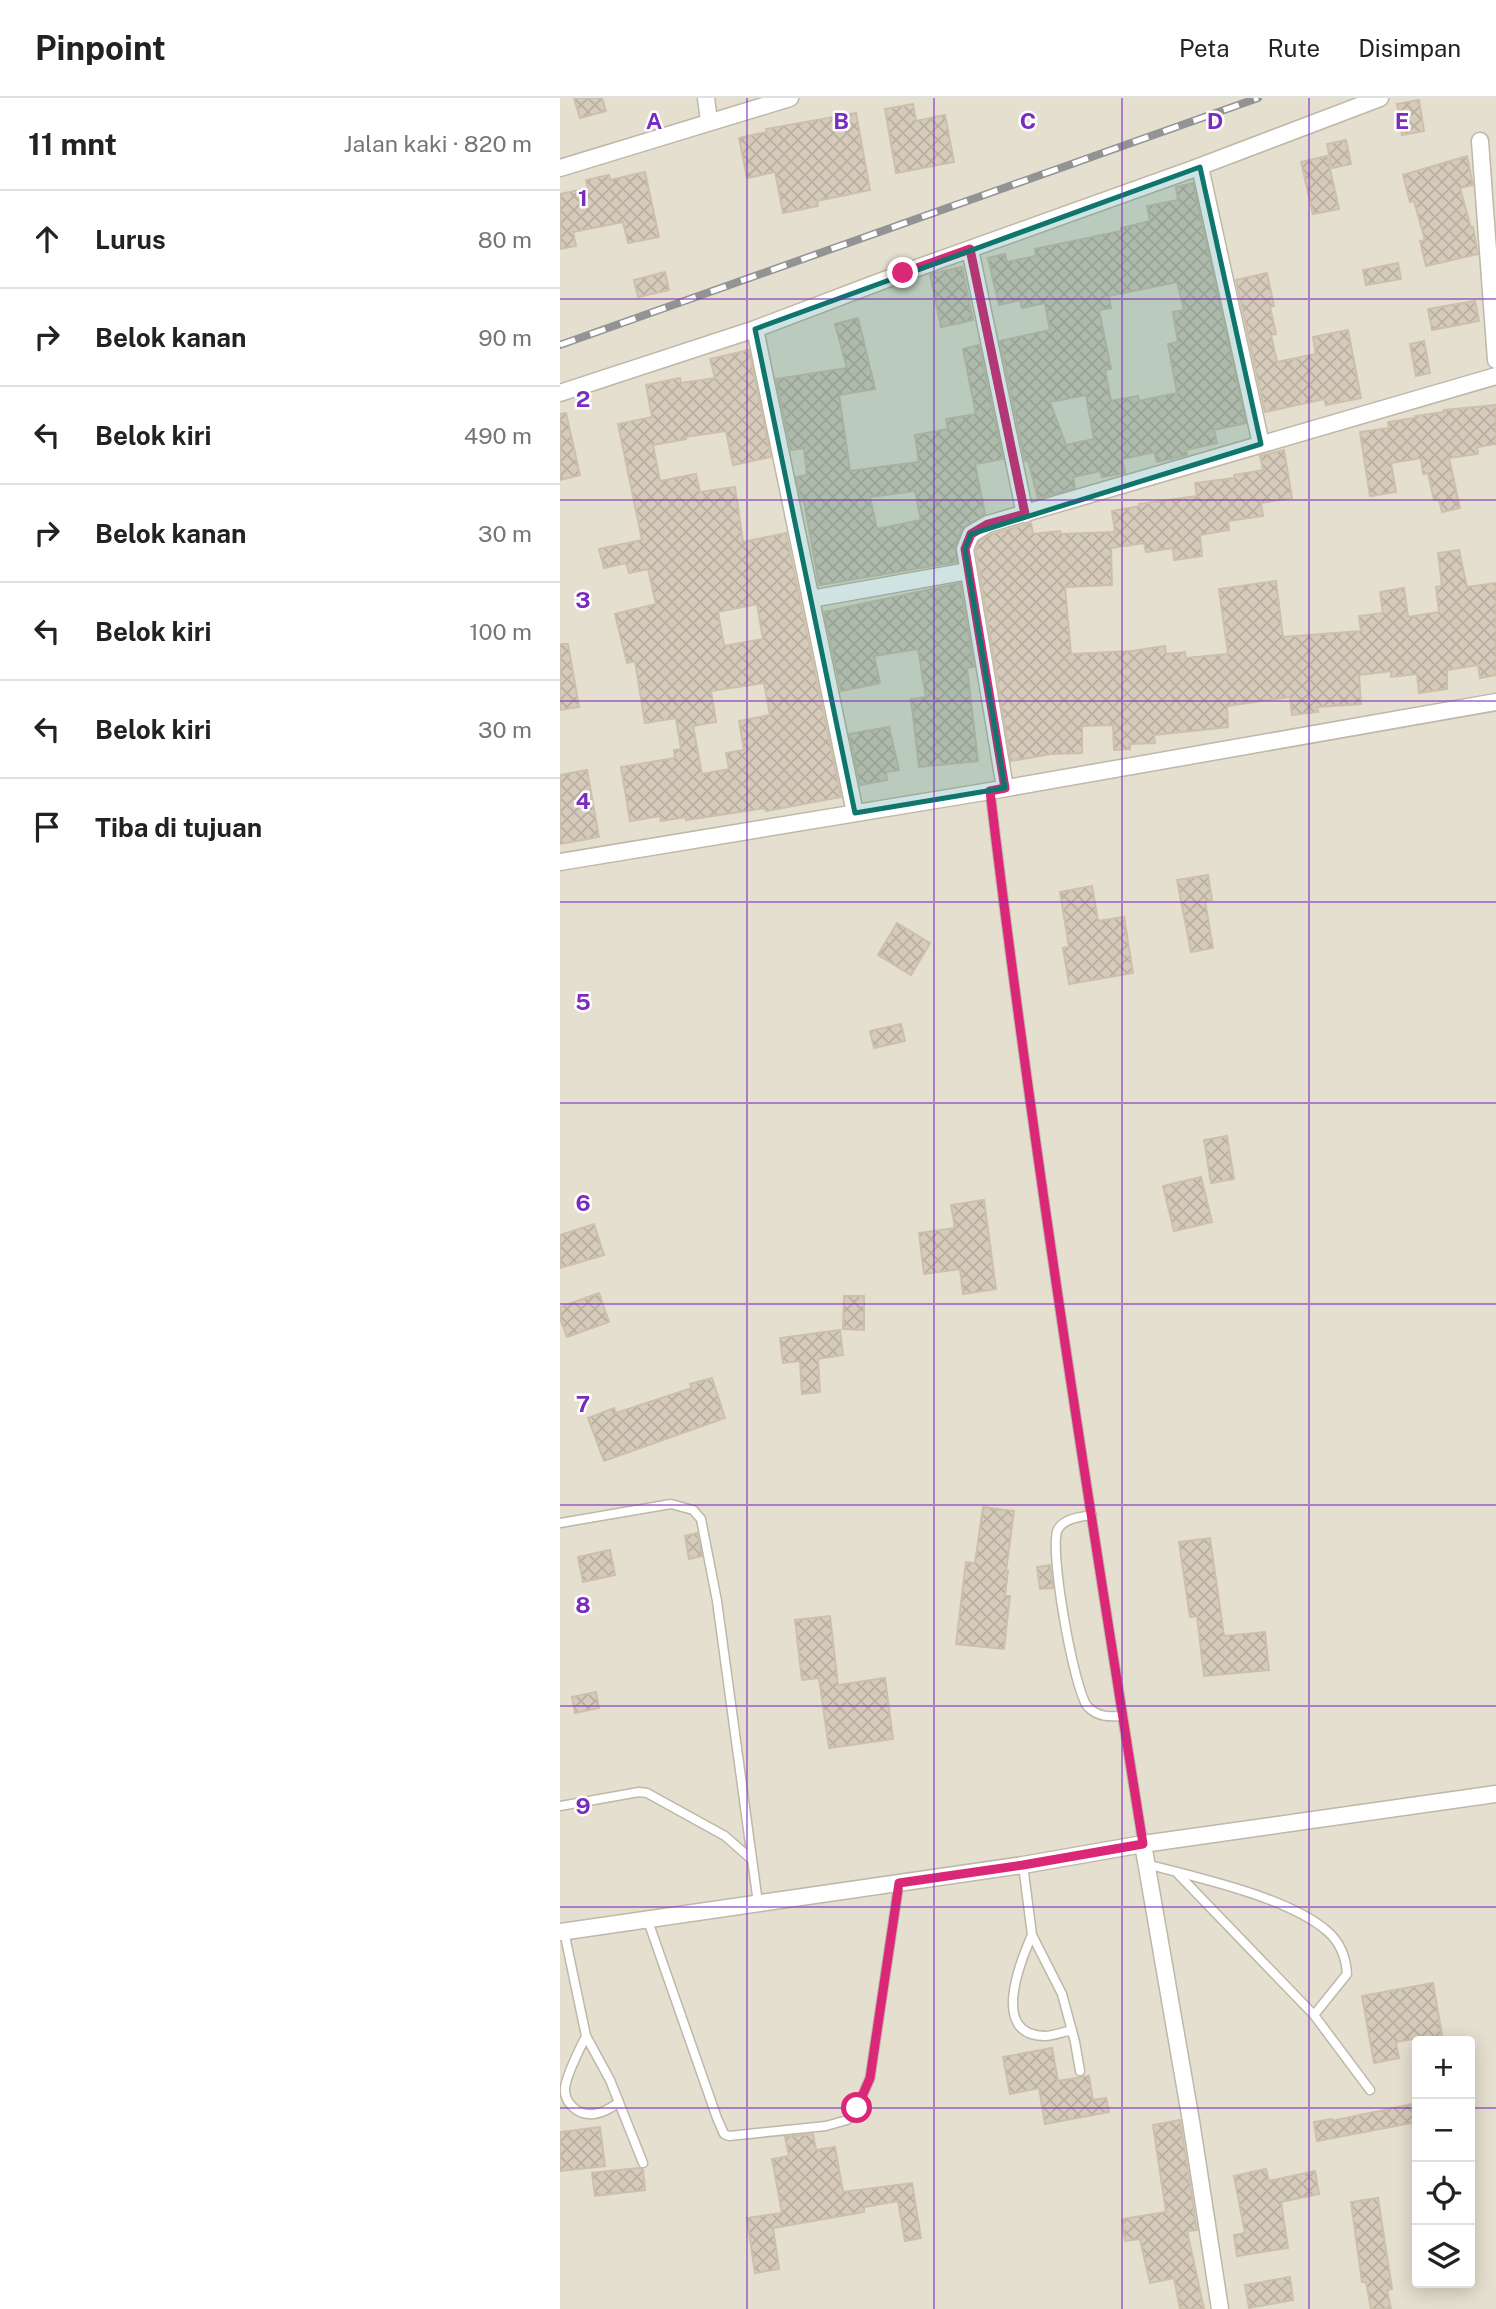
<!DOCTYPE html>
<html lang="id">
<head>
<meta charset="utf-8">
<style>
  :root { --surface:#fff; --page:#f2f2f2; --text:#222; --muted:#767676; --line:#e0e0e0 }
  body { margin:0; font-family:"Public Sans",sans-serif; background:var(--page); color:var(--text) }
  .controls { position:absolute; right:21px; bottom:21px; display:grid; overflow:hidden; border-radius:7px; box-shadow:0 4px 18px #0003 }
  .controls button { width:63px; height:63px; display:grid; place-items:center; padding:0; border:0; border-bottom:2px solid var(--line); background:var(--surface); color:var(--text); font:35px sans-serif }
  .stop { position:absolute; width:21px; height:21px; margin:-16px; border:5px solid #db2777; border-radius:50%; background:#fff }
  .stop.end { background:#db2777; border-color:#fff; box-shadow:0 2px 7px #0008 }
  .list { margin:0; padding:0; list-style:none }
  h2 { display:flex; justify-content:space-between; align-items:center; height:91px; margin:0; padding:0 28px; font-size:30px }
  h2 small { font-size:23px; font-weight:400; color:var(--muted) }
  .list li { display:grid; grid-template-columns:46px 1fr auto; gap:21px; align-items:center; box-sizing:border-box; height:98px; padding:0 28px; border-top:2px solid var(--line) }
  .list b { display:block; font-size:26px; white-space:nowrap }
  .list em { font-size:23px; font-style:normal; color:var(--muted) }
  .icon { flex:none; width:38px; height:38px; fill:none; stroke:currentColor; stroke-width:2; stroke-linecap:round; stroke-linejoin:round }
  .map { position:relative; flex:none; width:936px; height:2211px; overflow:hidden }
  header { display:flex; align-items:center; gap:42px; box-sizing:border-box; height:98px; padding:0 35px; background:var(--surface); border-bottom:2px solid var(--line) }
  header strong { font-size:33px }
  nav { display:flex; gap:38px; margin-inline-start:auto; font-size:24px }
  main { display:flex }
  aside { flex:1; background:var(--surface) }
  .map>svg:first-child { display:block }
</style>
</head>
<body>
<header>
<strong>Pinpoint</strong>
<nav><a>Peta</a><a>Rute</a><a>Disimpan</a></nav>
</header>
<main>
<aside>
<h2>11 mnt<small>Jalan kaki · 820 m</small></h2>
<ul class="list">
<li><svg class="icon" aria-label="ahead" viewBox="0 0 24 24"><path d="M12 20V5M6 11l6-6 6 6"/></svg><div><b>Lurus</b></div><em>80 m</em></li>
<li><svg class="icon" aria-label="right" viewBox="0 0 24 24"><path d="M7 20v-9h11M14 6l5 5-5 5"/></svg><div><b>Belok kanan</b></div><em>90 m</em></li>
<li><svg class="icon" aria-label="left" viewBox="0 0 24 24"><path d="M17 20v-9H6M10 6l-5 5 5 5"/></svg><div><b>Belok kiri</b></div><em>490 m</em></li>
<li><svg class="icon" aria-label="right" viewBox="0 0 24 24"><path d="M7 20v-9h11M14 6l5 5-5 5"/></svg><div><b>Belok kanan</b></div><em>30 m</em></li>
<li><svg class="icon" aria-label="left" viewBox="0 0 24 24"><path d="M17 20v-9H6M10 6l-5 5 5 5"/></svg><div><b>Belok kiri</b></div><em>100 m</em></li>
<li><svg class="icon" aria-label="left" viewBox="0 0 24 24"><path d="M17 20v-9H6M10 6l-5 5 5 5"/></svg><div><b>Belok kiri</b></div><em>30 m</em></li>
<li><svg class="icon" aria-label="arrive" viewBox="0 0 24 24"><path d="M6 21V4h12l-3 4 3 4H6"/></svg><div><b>Tiba di tujuan</b></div></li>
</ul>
</aside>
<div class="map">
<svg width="936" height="2211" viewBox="0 0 936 2211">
  <defs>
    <pattern id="building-cross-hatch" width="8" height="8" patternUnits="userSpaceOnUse" patternTransform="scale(1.75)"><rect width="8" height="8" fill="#d6cbbb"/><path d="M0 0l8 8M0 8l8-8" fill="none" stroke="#b9afa1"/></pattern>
  </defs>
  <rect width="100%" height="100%" fill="#f1ede2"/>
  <path fill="#e5dfd0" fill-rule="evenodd" d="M0,0H936V2211H0ZM857,1943H910V2185H857Z"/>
  <path fill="url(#building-cross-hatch)" stroke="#cdc0ab" stroke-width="2" fill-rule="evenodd" d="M14,0H42L46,13L20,20Z
    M859,2L864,33L842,37L837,6Z
    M353,6L356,23L385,17L394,64L336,75L325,11Z
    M296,15L310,92L257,103L258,108L223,115L215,74L187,80L179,40L207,34L206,31Z
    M786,42L791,66L772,70L767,46Z
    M767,58L779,111L753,116L741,64Z
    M907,58L913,87L900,90L911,130L913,129L918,156L866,168L860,143L865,142L854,103L850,104L843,77Z
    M85,74L99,139L68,145L63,124L13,134L16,148L0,151V96L28,90L26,82L49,77L50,82Z
    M633,85L686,325L654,332L657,345L626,352L627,357L597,364L594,354L562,361L565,375L542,379L540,373L513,379L515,390L478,400L468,362L465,363L440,243L490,232L485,205L462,210L460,202L439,207L428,160L445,156L447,164L476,158L475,151L561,133V130L590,123L587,108L618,102L616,89ZM617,184L624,212L613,214L618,244L608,246L617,295L579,303L578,298L551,303L545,272L551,271L539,212L551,210L549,198ZM526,297L534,341L506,347L490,304Z
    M838,165L841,181L806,187L803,172Z
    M402,169L413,222L381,229L370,176Z
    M105,174L109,192L78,199L74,182Z
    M707,175L714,208L710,209L716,236L711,237L717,264L756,256L753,239L788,232L801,300L766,307L764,301L705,314L676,182Z
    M915,203L919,223L872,232L868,211Z
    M298,220L315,291L279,297L290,373L359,364L355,337L388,331L386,321L416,316L403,251L419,247L443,361L415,366L425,416L402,431L395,448L397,464L259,487L244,403H241L236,379L247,377L244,350L231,352L216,281L287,270L275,226ZM355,393L361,422L317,431L310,399Z
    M864,243L870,275L856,278L850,246Z
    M189,252L211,359L173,367L166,333L125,339L126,341L93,347L100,383L136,376L140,394L175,389L183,444L226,435L281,699L206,713L205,710L126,722V719L101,723L100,718L70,723L61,669L115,660L114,652L121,651L116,620L85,625L75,563L67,565L55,516L96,506L88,471L69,475L66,465L44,470L39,451L82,442L58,326L92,319L86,287L120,280L121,285L155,280L150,261ZM197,506L203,541L164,548L158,514ZM204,585L210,617L179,623L184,652L166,655L169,671L142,676L133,628L156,624L151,593Z
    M936,307V346L917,349L918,356L889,360L900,410L882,414L879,401L874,402L868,375L863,376L861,360L831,365L836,394L810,398L800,334L829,330L828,324L855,320V318L884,314V312Z
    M6,315L20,377L0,382V316Z
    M724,352L732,400L701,405L703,418L668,423L669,432L640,437L642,458L614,462L613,450L586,454L584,445L551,450L552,487L505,489L511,556L572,553L605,548L606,556L625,554L626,560L668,556L659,491L716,483L723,539L801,533L799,518L823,515L820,494L844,490L848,519L879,514L876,489L882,488L878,455L899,452L907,489L936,485V577L920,580L918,567L887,572V591L859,595L857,576L831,579V573L799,577L801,606L757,609L758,614L732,617L730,599L667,608L668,629L594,637L595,645L570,646V651L554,652L553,627L522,628V655L491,656L451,663L416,452L419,443L432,436L471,425L473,436L500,433L501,436L555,434L552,413L580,408L579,406L637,398L635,385L674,380V377L703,372L700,358Z
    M400,485L414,569L407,570L418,663L359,669L351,601L366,599L358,551L314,558L320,585L281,593L264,514Z
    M0,546H8L19,609L0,612Z
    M329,629L339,672L326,674L327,682L300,687L289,636Z
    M27,672L39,739L0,746V677Z
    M648,777L652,802L645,803L653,850L631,854L617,782Z
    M532,788L538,823L564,819L573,875L509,886L503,850L509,849L500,794Z
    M337,825L370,845L351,877L318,857Z
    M341,926L345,943L314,950L310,933Z
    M667,1038L674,1081L651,1085L644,1042Z
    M641,1079L652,1124L614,1133L603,1088Z
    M424,1102L436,1191L403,1196L400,1171L364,1176L359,1135L395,1130L391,1107Z
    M34,1126L44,1157L0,1170V1137Z
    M39,1195L49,1224L7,1239L0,1220V1209Z
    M284,1198H304V1232L283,1231Z
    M280,1232L283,1257L258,1261L260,1294L242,1296L240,1263L223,1265L220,1240Z
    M152,1280L165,1320L44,1363L28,1320L54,1310L56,1315L132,1290L130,1286Z
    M423,1409L454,1413L446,1473H448L445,1498H450L444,1551L396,1546L406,1464L415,1465Z
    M137,1435L142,1458L129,1461L125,1438Z
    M650,1440L664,1538L705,1534L709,1572L644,1578L637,1518L630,1519L619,1444Z
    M50,1452L55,1477L23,1484L18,1459Z
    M490,1467L493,1490L480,1491L477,1469Z
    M270,1518L278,1587L325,1580L333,1641L269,1650L259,1580L242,1582L235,1522Z
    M36,1594L39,1610L15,1615L12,1599Z
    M873,1885L883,1943H866L865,1939L836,1944L839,1960L814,1965L802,1898Z
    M492,1950L498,1983L529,1978L533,2002L546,2000L549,2014L485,2026L479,1990L450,1996L443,1959Z
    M857,2005V2024L757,2043L754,2024L772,2021V2023Z
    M620,2022L637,2132L627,2133L644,2211H620L614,2180L590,2185L580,2141L565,2143L562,2121L606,2114L593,2027Z
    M40,2029L45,2068L0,2073V2034Z
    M253,2036L256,2052L275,2049L283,2094L352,2085L361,2140L345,2143L338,2103L304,2109V2114L213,2130L219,2171L195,2175L187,2120L222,2115L212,2061L229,2058L225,2039Z
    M78,2070L83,2071L85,2092L35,2098L32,2075Z
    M706,2071L709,2083L755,2073L759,2096L721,2104L728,2150L677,2158L674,2137L685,2135L674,2078Z
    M818,2100L832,2191L827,2192L831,2211H811L806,2184H802L791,2104Z
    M730,2179L733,2202L689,2210L685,2187Z"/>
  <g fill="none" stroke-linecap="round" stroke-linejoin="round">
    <defs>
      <path id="service" d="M430,693C472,1045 527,1395 583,1746
        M532,1417C520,1419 505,1420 498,1431C488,1447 514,1594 528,1609C538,1619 549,1619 563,1618
        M0,1425L111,1406L133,1412L141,1421L157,1503L198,1805
        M0,1708L79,1694L87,1695L165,1738L191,1761
        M586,1766C636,1779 728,1799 767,1833C780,1844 786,1860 787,1876L754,1917
        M463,1767L472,1837L502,1896L515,1944L520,1973
        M618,1776L754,1917L810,1992
        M88,1823L157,2020L164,2036L169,2038L266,2028L287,2022L297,2010L310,1980L339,1785
        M4,1833L26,1938L50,1982L83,2065
        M472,1837C460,1864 430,1938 485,1938C493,1938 503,1934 512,1932
        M26,1938C19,1953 10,1969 6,1985C1,2002 16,2018 34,2016C44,2015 52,2009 59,2004"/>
      <path id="minor" d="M146,0L149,23
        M920,43L936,262
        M640,69L701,346
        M0,70L230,0
        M410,151L465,416
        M195,231L295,715
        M0,295L195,231L343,175L633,71L820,0
        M251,501L408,473
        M445,690L405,451L411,436L428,426L936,278
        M0,764L430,693L936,604
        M583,1746L631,2023L660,2211
        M0,1834L463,1767L583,1746L936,1696"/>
    </defs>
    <use href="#service" stroke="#bfb7a8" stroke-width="11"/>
    <use href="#minor" stroke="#bfb7a8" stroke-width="19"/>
    <use href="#service" stroke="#fff" stroke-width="8"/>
    <use href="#minor" stroke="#fff" stroke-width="16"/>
    <defs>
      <path id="rail" d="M0,247L698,0"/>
    </defs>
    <use href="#rail" stroke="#939393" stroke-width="8"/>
    <use href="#rail" stroke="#fff" stroke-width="5" stroke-dasharray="16" stroke-linecap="butt"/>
  </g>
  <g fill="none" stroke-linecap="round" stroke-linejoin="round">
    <path stroke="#db2777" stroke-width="9" d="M297,2010L310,1980L339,1785L463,1767L583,1746C527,1395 472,1045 430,693L445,690L405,451L411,436L428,426L465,416L410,151L343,175"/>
  </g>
  <path fill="#0f766e" fill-opacity="0.2" stroke="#0f766e" stroke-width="5" stroke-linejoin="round" d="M640,69L701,346L411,436L405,451L445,690L295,715L195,231Z"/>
  <path fill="none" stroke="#7b2cbf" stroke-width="2" stroke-opacity="0.55" d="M187,0V2211M374,0V2211M562,0V2211M749,0V2211M0,201H936M0,402H936M0,603H936M0,804H936M0,1005H936M0,1206H936M0,1407H936M0,1608H936M0,1809H936M0,2010H857M910,2010H936"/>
  <g font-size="23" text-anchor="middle" font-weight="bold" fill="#7b2cbf" stroke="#fff" stroke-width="5" stroke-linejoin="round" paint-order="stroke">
    <text x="94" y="31">A</text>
    <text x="281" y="31">B</text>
    <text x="468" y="31">C</text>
    <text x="655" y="31">D</text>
    <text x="842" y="31">E</text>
    <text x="23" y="108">1</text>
    <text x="23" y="309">2</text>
    <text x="23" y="510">3</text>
    <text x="23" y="711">4</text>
    <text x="23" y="912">5</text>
    <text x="23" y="1113">6</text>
    <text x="23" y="1314">7</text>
    <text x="23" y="1515">8</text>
    <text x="23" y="1716">9</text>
  </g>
</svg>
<div class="controls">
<button>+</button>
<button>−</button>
<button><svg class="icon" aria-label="locate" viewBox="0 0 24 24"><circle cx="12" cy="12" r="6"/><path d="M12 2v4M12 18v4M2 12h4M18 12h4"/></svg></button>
<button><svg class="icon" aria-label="layers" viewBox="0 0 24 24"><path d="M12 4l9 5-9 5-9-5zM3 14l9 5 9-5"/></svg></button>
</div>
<div class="stop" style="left:297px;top:2010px"></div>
<div class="stop end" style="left:343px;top:175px"></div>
</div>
</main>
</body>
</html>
